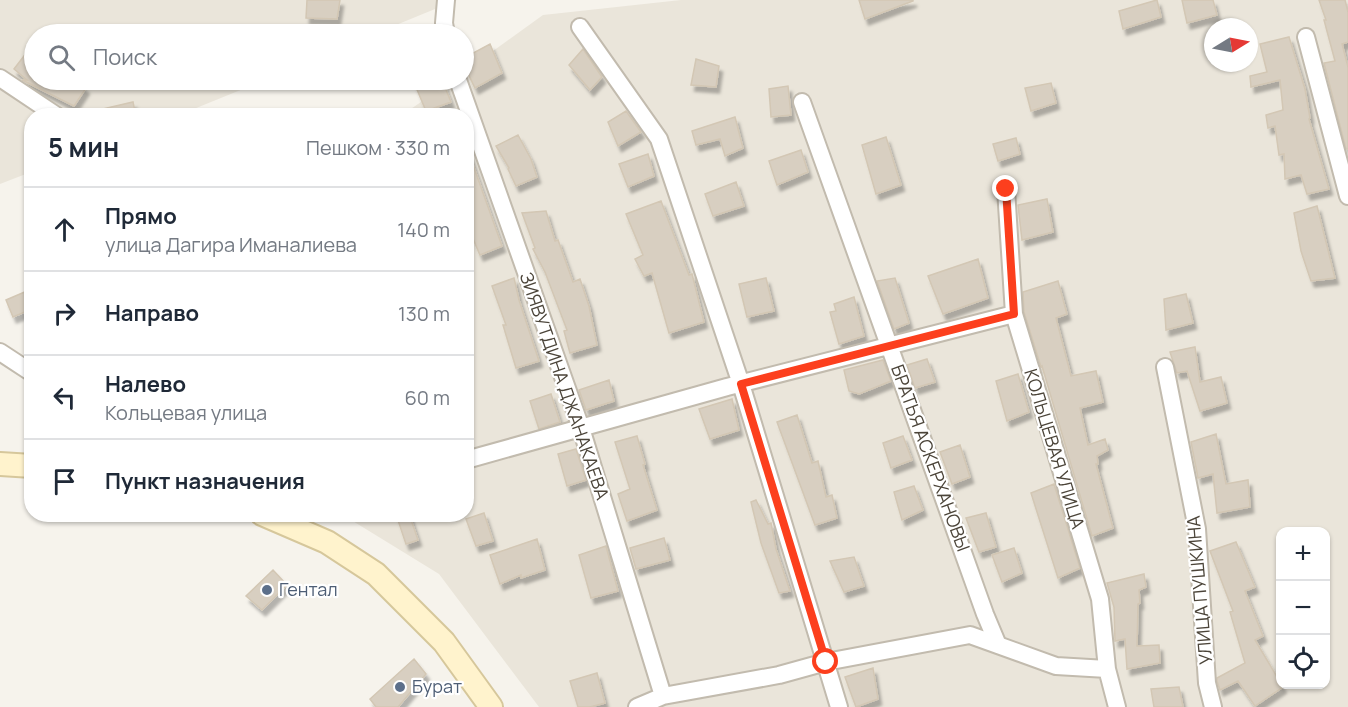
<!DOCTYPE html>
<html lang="ru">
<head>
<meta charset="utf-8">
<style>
  :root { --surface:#fff; --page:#f6f6f7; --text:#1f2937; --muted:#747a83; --line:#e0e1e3 }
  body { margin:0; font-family:Manrope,sans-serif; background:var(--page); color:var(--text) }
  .controls { position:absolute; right:18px; bottom:18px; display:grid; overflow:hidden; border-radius:12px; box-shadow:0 2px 4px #0004 }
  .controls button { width:54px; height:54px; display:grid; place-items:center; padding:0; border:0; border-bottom:2px solid var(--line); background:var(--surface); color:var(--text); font:30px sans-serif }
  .compass { position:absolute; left:1204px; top:18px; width:54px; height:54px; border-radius:50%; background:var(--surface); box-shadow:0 2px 4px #0004; rotate:80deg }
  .stop { position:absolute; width:18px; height:18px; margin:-14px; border:4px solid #fc3f1d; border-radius:50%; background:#fff }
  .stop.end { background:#fc3f1d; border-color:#fff; box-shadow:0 2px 6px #0008 }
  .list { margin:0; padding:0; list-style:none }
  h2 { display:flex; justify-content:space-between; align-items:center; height:78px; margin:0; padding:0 24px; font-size:26px }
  h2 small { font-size:20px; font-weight:400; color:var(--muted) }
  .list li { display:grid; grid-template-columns:39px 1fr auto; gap:18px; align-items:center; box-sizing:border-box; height:84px; padding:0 24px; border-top:2px solid var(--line) }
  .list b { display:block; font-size:22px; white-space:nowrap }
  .list p { margin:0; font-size:20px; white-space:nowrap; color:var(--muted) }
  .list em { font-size:20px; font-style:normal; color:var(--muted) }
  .icon { flex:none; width:33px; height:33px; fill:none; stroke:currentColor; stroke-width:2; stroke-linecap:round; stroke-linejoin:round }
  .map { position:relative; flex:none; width:1348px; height:707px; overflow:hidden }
  .search { position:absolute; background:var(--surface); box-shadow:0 2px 4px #0004; left:24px; top:24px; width:450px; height:66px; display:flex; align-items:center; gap:15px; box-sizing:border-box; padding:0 21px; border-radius:33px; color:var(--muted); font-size:22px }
  .panel { position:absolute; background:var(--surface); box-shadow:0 2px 4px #0004; left:24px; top:108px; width:450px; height:414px; border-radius:24px }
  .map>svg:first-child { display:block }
</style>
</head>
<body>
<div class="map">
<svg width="1348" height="707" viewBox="0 0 1348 707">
  <defs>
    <filter id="shadow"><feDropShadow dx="3.5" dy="6" stdDeviation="1.5" flood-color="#0004"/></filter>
  </defs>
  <rect width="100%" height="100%" fill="#f6f3ec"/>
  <path fill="#eae5da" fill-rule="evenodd" d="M0,0H457L374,34H34V80H265L179,115L32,116L31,172L0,184Z
    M681,0H1348V707H539L439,574L343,515L466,514V116L402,115L453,80H464V72L543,15ZM1213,27H1249V63H1213ZM1280,532H1326V684H1280Z"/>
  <path fill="#d8cfc1" stroke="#d3c7b4" stroke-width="1.5" filter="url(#shadow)" d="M307,0H340L337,19L306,18Z
    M859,0H913V1L865,19Z
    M1157,0L1161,17L1123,29L1119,11Z
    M1182,0H1213L1217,15L1187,23Z
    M1319,0H1345L1348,12V42L1342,44L1348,67V149H1346L1324,63L1335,61L1324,20H1326Z
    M1289,37L1305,89L1310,118L1309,119L1329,189L1307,194L1301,175L1285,179L1284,154L1279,155L1275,126L1268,128L1266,115L1283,110L1280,80L1251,87L1250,76L1267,72L1260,44Z
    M34,43V80H74L86,88L74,106L22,80H27L14,69Z
    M490,44L502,73L475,88L464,65V58Z
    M583,49L602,77L590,90L569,65Z
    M696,59L719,66L716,87L691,85Z
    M413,80H442L451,102L426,111Z
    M1051,83L1056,103L1031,111L1025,88Z
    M788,86L791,115L771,117L769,89Z
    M133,102L136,116H95L94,111Z
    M626,111L641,132L618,146L608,122Z
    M735,117L743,148L725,156L720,139L696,145L692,131Z
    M518,135L531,159L537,177L516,186L508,169L509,168L496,146Z
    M886,137L901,185L876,194L862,145Z
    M1016,138L1020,154L998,161L993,144Z
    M801,150L808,172L777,185L769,161Z
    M466,151H468L502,246L480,255L466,222Z
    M648,154L654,176L628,187L619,164Z
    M736,182L744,206L713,216L705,194Z
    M1047,199L1053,232L1022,240L1018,205Z
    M661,201L689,275L692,274L704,322L669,333L652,273L644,276L635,259L643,255L626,214Z
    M1317,206L1335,278L1311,281L1301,251L1294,213Z
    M546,211L555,241L558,240L573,282L580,279L589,306L597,345L570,353L564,331L567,330L545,272L533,249L535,248L522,213Z
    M978,259L988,298L943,314L928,276Z
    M514,278L519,300L539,361L516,368L503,325H506L492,286Z
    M766,278L774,311L747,317L739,284Z
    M895,278L909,323L894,329L877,281Z
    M1058,281L1067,314L1056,318L1071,376L1096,371L1103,402L1080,408L1088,445L1105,439L1108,450L1097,456L1098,464H1096L1113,528L1092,536L1042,366L1041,367L1024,312L1023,292Z
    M27,291L32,298V309L13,317L6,300Z
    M1186,294L1193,323L1166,330L1164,299Z
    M854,297L864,336L839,344L830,312L836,311L834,304Z
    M1195,347L1200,382L1221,377L1227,403L1200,411L1187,371L1177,373L1170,352Z
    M927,359L935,382L915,388L907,365Z
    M883,360L891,381L859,394L849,391L844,370Z
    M1018,374L1029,412L1007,421L996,381Z
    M609,380L614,401L586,410L579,390Z
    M551,394L560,422L539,429L530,401Z
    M732,399L739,430L710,439L699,409Z
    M797,415L812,463L818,461L826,497L832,495L837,518L815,525L777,422Z
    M1216,434L1226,484L1248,480L1250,507L1217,513L1213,474L1198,478L1191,442Z
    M637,436L645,464L643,465L657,510L627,521L618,494L630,489L615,442Z
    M903,436L912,460L891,468L883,443Z
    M960,445L970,477L952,484L940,452Z
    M576,449L586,480L567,486L558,454Z
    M1054,484L1080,568L1058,578L1031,493Z
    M914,486L923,510L902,520L894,492Z
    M756,500L768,524L771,523L776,549L790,591L779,593L761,543L751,502Z
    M484,513L493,541L476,546L466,519Z
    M986,513L996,547L979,552L966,518Z
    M396,514H409L418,540L406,544Z
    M664,538L670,560L636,569L630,548Z
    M537,539L545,570L521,578V575L500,584L490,555Z
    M1236,542L1255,587L1245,591L1263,636L1255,640L1283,687L1255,706L1238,681L1220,690L1217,681V678L1245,663L1230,612L1233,611L1210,551Z
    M606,546L618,591L591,598L579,555Z
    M1014,548L1022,573L1002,582L992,555Z
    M854,557L864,586L844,592L830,561Z
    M273,570L287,585L262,610L246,596Z
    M1144,574L1146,587L1139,590L1140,603L1138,604L1137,646L1159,645L1160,663L1127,669L1125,639L1115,641L1114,607L1107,583Z
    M414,659L426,674L398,707H376L370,699Z
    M873,668L878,699L856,707L845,677Z
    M597,673L605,703L590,707H578L570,681Z
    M1179,687L1183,707H1154L1151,689Z"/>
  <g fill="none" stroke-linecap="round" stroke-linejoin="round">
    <defs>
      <path id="street" d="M580,27L659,139L741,384L839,707
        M446,34L444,23L446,0
        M1306,37L1348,196
        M0,78L57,116
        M458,80L581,428L663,696
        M802,102L985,614L998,645
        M1006,189L1014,314L1100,599L1107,669L1117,707
        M0,352L32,373
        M1165,367L1197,529L1207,683L1213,707
        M466,460L727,387L1014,314
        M637,707L663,696L779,675L826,662L970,635L1056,666L1107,669"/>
      <path id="secondary" d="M0,464L32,466
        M262,514L327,542L376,574L444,642L491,707"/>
    </defs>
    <use href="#street" stroke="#c2bbae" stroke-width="20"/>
    <use href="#secondary" stroke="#d6c79b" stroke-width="26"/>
    <use href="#street" stroke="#fff" stroke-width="16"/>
    <use href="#secondary" stroke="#fff3cd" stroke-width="22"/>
  </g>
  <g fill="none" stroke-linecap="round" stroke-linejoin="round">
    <path stroke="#fc3f1d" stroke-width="8" d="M826,662L741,384L1014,314L1006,189"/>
  </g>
  <g fill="#5c6f8a" stroke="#fff" stroke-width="2">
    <circle cx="267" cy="590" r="6"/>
    <circle cx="400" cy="687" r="6"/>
  </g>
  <g text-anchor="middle" stroke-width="4.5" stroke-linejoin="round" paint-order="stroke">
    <g font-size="18" fill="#4b4439" stroke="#fff">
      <text transform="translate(564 386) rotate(71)" y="6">ЗИЯВУТДИНА ДЖАНАКАЕВА</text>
      <text transform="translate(1054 449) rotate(73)" y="6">КОЛЬЦЕВАЯ УЛИЦА</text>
      <text transform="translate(930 458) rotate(70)" y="6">БРАТЬЯ АСКЕРХАНОВЫ</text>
      <text transform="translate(1200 590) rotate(-95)" y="6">УЛИЦА ПУШКИНА</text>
    </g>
    <g font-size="18" fill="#4e5e75" stroke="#fff" text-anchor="start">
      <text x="279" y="596">Гентал</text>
      <text x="412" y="693">Бурат</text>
    </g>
  </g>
</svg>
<div class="controls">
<button>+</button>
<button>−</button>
<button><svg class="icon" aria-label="locate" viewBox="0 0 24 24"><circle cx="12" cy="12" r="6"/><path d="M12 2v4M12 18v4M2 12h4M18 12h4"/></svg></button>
</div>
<svg class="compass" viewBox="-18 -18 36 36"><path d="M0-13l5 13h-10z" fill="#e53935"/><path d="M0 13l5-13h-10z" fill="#747a83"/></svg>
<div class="stop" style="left:826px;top:662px"></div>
<div class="stop end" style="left:1006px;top:189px"></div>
<div class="search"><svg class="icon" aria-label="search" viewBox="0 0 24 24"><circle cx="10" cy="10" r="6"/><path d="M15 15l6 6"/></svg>Поиск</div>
<section class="panel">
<h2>5 мин<small>Пешком · 330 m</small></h2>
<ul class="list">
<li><svg class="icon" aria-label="ahead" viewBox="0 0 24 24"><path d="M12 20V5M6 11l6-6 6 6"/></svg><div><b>Прямо</b><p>улица Дагира Иманалиева</p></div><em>140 m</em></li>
<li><svg class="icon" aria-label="right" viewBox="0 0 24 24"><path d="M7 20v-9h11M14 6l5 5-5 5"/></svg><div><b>Направо</b></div><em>130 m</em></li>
<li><svg class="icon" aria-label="left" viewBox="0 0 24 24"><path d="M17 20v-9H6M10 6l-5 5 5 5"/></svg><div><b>Налево</b><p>Кольцевая улица</p></div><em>60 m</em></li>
<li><svg class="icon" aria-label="arrive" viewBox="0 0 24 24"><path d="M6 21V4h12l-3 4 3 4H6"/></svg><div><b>Пункт назначения</b></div></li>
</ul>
</section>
</div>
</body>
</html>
